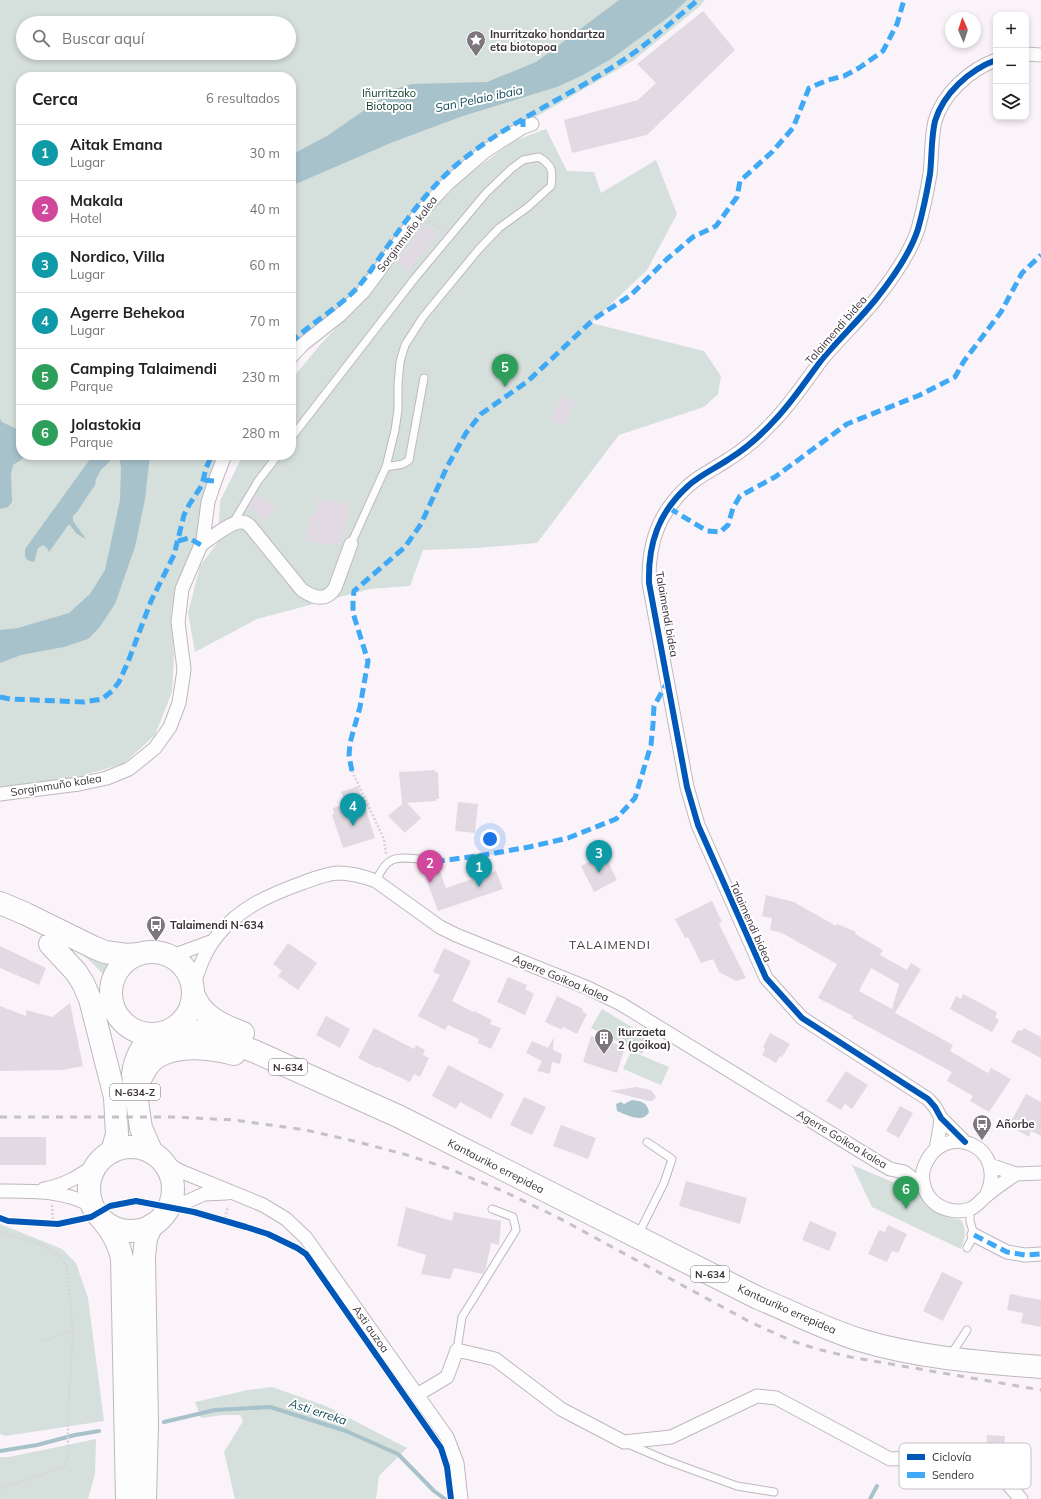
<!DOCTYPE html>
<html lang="es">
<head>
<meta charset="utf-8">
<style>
  :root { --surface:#fff; --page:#f6f6f6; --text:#222; --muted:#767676; --line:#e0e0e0; --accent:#7d777d }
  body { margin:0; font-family:Mulish,sans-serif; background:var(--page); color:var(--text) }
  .controls { position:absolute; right:12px; top:12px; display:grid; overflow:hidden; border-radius:8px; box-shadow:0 2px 6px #0003 }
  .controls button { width:36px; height:36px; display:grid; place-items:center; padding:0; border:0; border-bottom:1px solid var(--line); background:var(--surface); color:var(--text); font:20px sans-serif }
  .compass { position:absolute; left:945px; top:12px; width:36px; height:36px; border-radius:50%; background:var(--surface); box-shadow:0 2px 6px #0003; rotate:357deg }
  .you { position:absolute; left:490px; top:839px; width:14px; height:14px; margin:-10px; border:3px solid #fff; border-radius:50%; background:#1a73e8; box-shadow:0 0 0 6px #1a73e833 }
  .badge { display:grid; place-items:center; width:26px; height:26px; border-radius:50%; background:var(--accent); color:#fff; font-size:13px; font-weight:700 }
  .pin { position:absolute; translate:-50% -33px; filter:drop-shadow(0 1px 2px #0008) }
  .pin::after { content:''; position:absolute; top:21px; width:14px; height:12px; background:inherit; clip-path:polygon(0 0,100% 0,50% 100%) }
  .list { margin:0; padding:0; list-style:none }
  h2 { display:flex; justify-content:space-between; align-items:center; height:52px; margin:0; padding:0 16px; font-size:17px }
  h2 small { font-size:13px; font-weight:400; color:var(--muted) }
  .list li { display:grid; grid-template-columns:26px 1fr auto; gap:12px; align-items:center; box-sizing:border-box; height:56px; padding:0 16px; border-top:1px solid var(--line) }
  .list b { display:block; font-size:15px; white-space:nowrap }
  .list p { margin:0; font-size:13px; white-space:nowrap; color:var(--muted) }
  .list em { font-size:13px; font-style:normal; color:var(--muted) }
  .icon { flex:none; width:22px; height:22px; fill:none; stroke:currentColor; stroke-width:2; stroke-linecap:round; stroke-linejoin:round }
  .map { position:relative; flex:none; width:1041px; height:1499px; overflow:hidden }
  .search { position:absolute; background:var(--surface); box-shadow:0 2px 6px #0003; left:16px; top:16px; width:280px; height:44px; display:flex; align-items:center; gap:10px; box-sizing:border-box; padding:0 14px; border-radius:22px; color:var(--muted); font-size:15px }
  .panel { position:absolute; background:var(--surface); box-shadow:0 2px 6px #0003; left:16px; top:72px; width:280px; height:388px; border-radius:16px }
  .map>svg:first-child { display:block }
</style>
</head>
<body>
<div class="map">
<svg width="1041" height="1499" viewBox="0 0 1041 1499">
  <rect width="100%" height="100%" fill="#faf4fa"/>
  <path fill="#d5dfdb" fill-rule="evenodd" d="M0,0H705L700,6L634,60L501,137L472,156L358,293L291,350V77H21V455H219L205,491L197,536L179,580L171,612L174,655L172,692L155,735L123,764L77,777L0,788ZM23,23H289V53H23Z
    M546,129L567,171L594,172L601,193L656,160L677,214L647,270L591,323L704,351L721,376L718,394L704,407L619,435L537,543L477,548L423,550L410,586L370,589L257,619L195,652L188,613L200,566L218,542L220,501L243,455H291V380L320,345L383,278L425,217L467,175L516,140Z
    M71,946L116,958L106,977L90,961Z
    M602,1009L650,1038L642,1054L591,1028Z
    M631,1051L669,1067L661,1085L623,1069Z
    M852,1165L919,1193L937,1212L949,1218L961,1220C967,1229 965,1239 961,1249L872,1207Z
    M0,1224L62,1249L76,1263L88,1298L104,1421L5,1436L0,1434Z
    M272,1387L326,1406L407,1448L379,1476L376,1499H235L224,1452L243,1421L240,1415H223L201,1418L195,1402L248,1390Z
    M96,1439L95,1474L88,1499H0V1457H9Z"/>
  <path fill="#a8c2cb" d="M619,0H687L670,16L611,59L583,75L557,87L534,94L463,116L393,142L291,186V155L327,136L395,89L412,84L487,82L536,62Z
    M0,419L2,422L21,431V455H25L21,460L13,465L11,474L12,502L8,507L0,509Z
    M93,455H150L145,499L135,547L115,604L99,628L88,639L64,647L21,655L0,663V630L18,628L69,613L90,594L105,570L120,500L121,467L119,458L115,456L101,470L96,479L95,485L77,512L73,516V521L86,539L77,534L69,524L49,552L48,549L43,545L38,548L34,562L27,560L25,557V549Z
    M632,1100C641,1101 647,1102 649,1112C643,1124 627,1115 617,1111L616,1104L621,1102L624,1104Z"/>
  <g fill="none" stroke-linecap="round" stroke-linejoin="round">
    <path stroke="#a8c2cb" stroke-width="4" d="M164,1422L215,1410L270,1407L346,1431L398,1454L434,1491L445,1499
      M0,1451L37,1445L75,1435L99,1431
      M870,1499L877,1486"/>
  </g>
  <path fill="#e2dae2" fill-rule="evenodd" d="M703,11L735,50L647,135L572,153L564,120L638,100L656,83L637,64Z
    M425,225L438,234L409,271L397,261Z
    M563,395L576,402L564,426L551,419Z
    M256,494L276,506L267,520L248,508Z
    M317,499L349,502L346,538H340V545L307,542L309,515L315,516Z
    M435,770V772H438L439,799H436V801L407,803L421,818L405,833L388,816L402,804L399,772Z
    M358,786L375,838L343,848L332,815L334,814L333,808L346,804L341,792Z
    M458,802L478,804L475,833L455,831Z
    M604,854L617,880L594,892L581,866Z
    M439,869L446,888L496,871L503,889L438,911L424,874Z
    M766,895L794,902L836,926L837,924L856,932L855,934L883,950L880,955L907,970L911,963L921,969L895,1013L953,1045L950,1051L988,1073L991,1068L1011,1079L989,1112L970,1101L973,1096L947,1081L952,1072L852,1018L853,1016L818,998L837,964L782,933L770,930L772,918L762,916ZM871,968L899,984L892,1009L859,991Z
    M712,901L722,922L719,924L746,978L736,981L719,972L713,959L701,963L688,937L685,938L675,919Z
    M288,943L317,963L298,990L278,976L282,971L273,964Z
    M0,946L46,968L39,985L0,968Z
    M444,948L471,961L452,1001L473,1012L474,1011L492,1020L490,1024L501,1028L491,1049L478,1043L479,1039L448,1025L445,1030L418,1016L440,975L433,972Z
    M508,977L527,985L525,989L534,994L525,1015L497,1002Z
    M963,994L997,1012L995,1017L999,1020L992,1032L950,1009L956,996L961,999Z
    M557,996L583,1009L582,1011L587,1014L577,1034L563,1027L562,1030L545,1022Z
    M70,1003L83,1066L62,1070L0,1071V1006L26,1016V1010L52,1017Z
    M326,1016L350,1029L340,1048L316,1035Z
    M374,1028L414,1049L416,1045L425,1050L423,1055L429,1058L420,1077L414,1074L410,1082L378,1067L377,1068L358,1058Z
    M1024,1028L1041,1037V1058L1011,1042L1018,1030L1022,1031Z
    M770,1033L790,1044L782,1057L780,1056L776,1063L762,1055L765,1049L763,1047Z
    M591,1036L625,1047L617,1073L583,1062Z
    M553,1039H554L553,1050L562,1054L560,1064L552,1062L550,1074L537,1071L542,1061L526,1053L532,1041L548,1048Z
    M448,1065L504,1094L491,1119L460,1102L456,1109L432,1096Z
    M846,1071L868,1085L852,1109L845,1104L841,1110L826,1101Z
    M636,1087L651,1090L656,1097L652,1101H648L610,1091Z
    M1026,1094L1041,1102V1136L1031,1131L1029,1137L1009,1125Z
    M524,1097L546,1107L532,1135L510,1125Z
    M900,1106L913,1113L899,1138L886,1131Z
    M561,1125L596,1138L588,1159L553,1146Z
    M0,1137H46V1165H0Z
    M686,1181L747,1198L740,1224L679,1206Z
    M406,1207L452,1221L454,1212L501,1221L499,1245L491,1243L486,1268L483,1274L454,1268L450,1279L421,1274L426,1255L397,1246Z
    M810,1221L837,1233L829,1251L802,1240Z
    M888,1225L907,1234L898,1253L892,1251L887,1262L868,1254L879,1230L885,1232Z
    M942,1272L963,1282L943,1321L923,1311Z
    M1010,1294L1041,1300V1327L1021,1323L1023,1313L1007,1310Z
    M987,1435L1005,1436L1003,1459L990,1458L986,1455Z"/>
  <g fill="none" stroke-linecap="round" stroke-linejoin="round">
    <defs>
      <path id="service" d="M291,438L415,278L486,193L511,169L523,160L539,157C553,166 553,171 551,186L528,207L499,228L479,249L423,317L405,345L400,362L398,384V410L395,430L386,467L351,544
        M386,467L403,464L409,460L424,378
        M233,523L258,481L278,455
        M376,881C387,856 394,857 420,859
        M638,1235L664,1183L672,1159L647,1142
        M967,1248L974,1235L970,1221V1209
        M457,1350L462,1317L516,1230L513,1217L492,1209
        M950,1356L967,1330
        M628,1444L668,1461L737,1486L774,1492"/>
      <path id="minor" d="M1026,54L1041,55
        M291,357L302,345L340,315L363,292L378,272L419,214L447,184L484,152L523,127L532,124
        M201,545C210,539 231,521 242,522C245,522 248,524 250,526L302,590C314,598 326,602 335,588L351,544
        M0,794L79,784L107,778L129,769L155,748L170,727L179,703L183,677L184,669L178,622L182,589L203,540L208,502L215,481L225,455
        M172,956L213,941
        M193,986C199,969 205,950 217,936C239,908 269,895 302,883C313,879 325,874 337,873C351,873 363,876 376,881L440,927L456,935L588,988L621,1004L878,1162L890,1169L904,1172L924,1187
        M965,1142L941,1118L935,1107L928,1099L802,1018L766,978L698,825L687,787L649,583C648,544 658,513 688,486C700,475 716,468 729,459C745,449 759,437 772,423C792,403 806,380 823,358C840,338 859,320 876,299C892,279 910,254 918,229C923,211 927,192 930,174C932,157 931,138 935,121C943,94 969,70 996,60
        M936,1149L940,1127L941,1118
        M160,1159L180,1171L263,1205L286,1219L306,1238L447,1437L457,1463L461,1499
        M990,1165L1016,1174L1041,1173
        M44,1189C66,1185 79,1176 97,1164
        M0,1191C32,1191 64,1190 92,1206
        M986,1196C1010,1146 944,1119 925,1165C920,1175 923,1188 929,1197C938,1209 955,1214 970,1209C977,1206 981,1200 986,1196C995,1188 1006,1181 1016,1174
        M166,1211L204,1194L227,1193
        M974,1235L1007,1252L1025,1255L1041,1254
        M417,1395L447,1377L457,1350L495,1359L561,1409L624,1442L671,1437L757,1396L776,1398L890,1459L908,1458L924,1454L974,1456L999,1474L1021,1499"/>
      <path id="trunk" d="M0,903L26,914L93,947L105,952L127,955L138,954
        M50,944L76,972L83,983L90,999L115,1097L117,1134L112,1152
        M111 993a41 41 0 1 1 82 0a41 41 0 1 1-82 0Z
        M193,993C201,1016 221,1025 243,1033
        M171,1029L200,1032L226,1040L256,1052L400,1117L758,1298C792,1312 825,1329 860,1340C919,1358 980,1362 1041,1367
        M135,1091C140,1079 146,1064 157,1057C179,1044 211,1048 234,1054
        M89 1189a42 42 0 1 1 84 0a42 42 0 1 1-84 0Z
        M152,1153L141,1128L133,1074C135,1057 142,1045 154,1034"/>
      <path id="motorway" d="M104,1222C113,1233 119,1244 122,1258L127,1499
        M145,1499L147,1424L144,1257L146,1238L152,1225"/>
    </defs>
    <use href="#service" stroke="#beb8be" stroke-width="9"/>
    <use href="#minor" stroke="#beb8be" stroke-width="15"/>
    <use href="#trunk" stroke="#beb8be" stroke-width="24"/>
    <use href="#motorway" stroke="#beb8be" stroke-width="24"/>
    <path stroke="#d7d4d6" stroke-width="2.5" stroke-dasharray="2 2" stroke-linecap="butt" d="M429,221L443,230
      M352,771L384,839L386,854
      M52,1205L53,1221
      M225,1218L228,1206
      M0,1232L40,1244L57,1254L67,1266L73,1333L68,1410V1456L64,1466L39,1476L0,1488
      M43,1342L58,1335L73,1331"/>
    <use href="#service" stroke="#fefdfe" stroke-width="7"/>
    <use href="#minor" stroke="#fefdfe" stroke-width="13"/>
    <use href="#trunk" stroke="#fefdfe" stroke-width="22"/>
    <use href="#motorway" stroke="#fefdfe" stroke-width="22"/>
    <path stroke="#c4c2c4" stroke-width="3" stroke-dasharray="7 7" stroke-linecap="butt" d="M0,1117H175L234,1120L306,1130L358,1142L407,1155L447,1168L505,1192L557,1217L750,1322L792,1341L817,1349L850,1357L1041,1390"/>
    <path stroke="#3fa9f5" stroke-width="5" stroke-dasharray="10 5" stroke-linecap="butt" d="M523,127V119
      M291,343C311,322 338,309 358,287C370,273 379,258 390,243C412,212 435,181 466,157C518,116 581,91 635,52C657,36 677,17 698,0
      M204,480L215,481
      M669,508L707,531L720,532L728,525L733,508L740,496L775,477L847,424L920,395L955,377L964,361L1001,312L1022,273L1041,255
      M178,541L189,538L201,545
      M0,697L10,699L84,702L102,699L112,691L119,682L128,662L151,601L174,555L184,515L189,505L202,485L206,468L212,455
      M352,771L349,756L350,743L360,707L368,661L353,613V599L354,591L405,547L421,524L447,467L466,433L481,414L528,381L594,319L631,295L667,259L693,237L716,226L737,197L740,181L772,152L793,128L809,88L828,80L844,76L859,68L883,51L897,24L904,0
      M420,859L426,861H440L484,855L529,847L568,838L616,819L635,798L651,745L653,724L654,706L667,683
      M974,1235L1007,1252L1025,1255L1041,1254"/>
    <defs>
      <path id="cycleway" d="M965,1142L941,1118L935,1107L928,1099L802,1018L766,978L698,825L687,787L649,583C648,544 658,513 688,486C700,475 716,468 729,459C745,449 759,437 772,423C792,403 806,380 823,358C840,338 859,320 876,299C892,279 910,254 918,229C923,211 927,192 930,174C932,157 931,138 935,121C943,94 969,70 996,60
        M0,1218L8,1221L58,1224L91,1217L110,1206L136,1201L194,1212L246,1227L268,1234L297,1248L306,1254L441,1448L447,1467L451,1499"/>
    </defs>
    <use href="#cycleway" stroke="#fff" stroke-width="8"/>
    <use href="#cycleway" stroke="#0057b8" stroke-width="6"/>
  </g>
  <defs>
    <symbol id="sight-pin" viewBox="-11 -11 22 30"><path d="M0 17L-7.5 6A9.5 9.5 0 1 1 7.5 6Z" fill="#7d777d" stroke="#fff"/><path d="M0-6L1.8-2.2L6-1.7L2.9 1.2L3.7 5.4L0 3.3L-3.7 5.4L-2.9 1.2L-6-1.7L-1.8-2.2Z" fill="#fff"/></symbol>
    <symbol id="bus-pin" viewBox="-11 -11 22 30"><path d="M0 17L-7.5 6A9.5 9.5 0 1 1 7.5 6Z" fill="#7d777d" stroke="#fff"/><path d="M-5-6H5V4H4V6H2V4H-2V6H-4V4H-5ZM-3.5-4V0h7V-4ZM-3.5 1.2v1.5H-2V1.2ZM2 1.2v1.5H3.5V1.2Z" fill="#fff"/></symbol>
    <symbol id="building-pin" viewBox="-11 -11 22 30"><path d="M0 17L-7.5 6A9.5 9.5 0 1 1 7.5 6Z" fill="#7d777d" stroke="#fff"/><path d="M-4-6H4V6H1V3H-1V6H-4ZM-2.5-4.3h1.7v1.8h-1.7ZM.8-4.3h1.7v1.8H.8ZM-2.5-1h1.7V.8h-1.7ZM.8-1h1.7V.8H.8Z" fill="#fff"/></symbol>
  </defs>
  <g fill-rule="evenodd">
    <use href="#sight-pin" x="465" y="29" width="22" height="30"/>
    <use href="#bus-pin" x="145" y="914" width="22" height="30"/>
    <use href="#building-pin" x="593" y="1027" width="22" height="30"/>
    <use href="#bus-pin" x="971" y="1113" width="22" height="30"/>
  </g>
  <g text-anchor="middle" stroke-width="4" stroke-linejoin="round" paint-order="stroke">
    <g fill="#fff" stroke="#757074" stroke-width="1">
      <rect x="269" y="1059" width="38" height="16" rx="3"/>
      <rect x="110" y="1084" width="50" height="16" rx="3"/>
      <rect x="691" y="1266" width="38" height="16" rx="3"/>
    </g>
    <g font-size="10" font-weight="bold" fill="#3a3339">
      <text x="288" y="1071">N-634</text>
      <text x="135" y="1096">N-634-Z</text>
      <text x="710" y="1278">N-634</text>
    </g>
    <g font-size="11" font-weight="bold" fill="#3a3339" stroke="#fff" text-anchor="start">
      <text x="490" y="38">Inurritzako hondartza<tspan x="490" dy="13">eta biotopoa</tspan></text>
      <text x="170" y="929">Talaimendi N-634</text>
      <text x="618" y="1036">Iturzaeta<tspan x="618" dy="13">2 (goikoa)</tspan></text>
      <text x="996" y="1128">Añorbe</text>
    </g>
    <g font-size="11" fill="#093824" stroke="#fff">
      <text x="389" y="97">Iñurritzako<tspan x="389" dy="13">Biotopoa</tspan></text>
    </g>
    <g font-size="11" fill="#3a3339" stroke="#fff">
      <text transform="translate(407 234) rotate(-53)" y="4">Sorginmuño kalea</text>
      <text transform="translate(836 330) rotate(-49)" y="4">Talaimendi bidea</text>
      <text transform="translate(667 614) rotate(80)" y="4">Talaimendi bidea</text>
      <text transform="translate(56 785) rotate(-9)" y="4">Sorginmuño kalea</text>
      <text transform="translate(751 922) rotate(66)" y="4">Talaimendi bidea</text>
      <text transform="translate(561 978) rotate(23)" y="4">Agerre Goikoa kalea</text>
      <text transform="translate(842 1139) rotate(31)" y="4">Agerre Goikoa kalea</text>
      <text transform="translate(496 1166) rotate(27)" y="4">Kantauriko errepidea</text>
      <text transform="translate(787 1309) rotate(24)" y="4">Kantauriko errepidea</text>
      <text transform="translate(371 1329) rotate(55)" y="4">Asti auzoa</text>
    </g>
    <g font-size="12" font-style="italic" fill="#114c58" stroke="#fff">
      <text transform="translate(479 99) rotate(-12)" y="4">San Pelaio ibaia</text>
      <text transform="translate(318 1412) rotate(18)" y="4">Asti erreka</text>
    </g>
    <g font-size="12" letter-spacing="1" fill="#3a3339" stroke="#fff">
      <text x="610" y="949">TALAIMENDI</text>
    </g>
  </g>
  <rect x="899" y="1443" width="132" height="46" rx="6" fill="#fff" stroke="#c4c2c4" stroke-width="1"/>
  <rect x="907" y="1454" width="18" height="6" fill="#0057b8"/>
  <rect x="907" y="1472" width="18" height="6" fill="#3fa9f5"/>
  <g font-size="11" fill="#3a3339">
    <text x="932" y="1461">Ciclovía</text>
    <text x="932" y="1479">Sendero</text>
  </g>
</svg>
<div class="controls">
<button>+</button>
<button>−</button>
<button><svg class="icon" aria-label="layers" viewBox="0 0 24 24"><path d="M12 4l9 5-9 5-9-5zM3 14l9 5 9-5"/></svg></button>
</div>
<svg class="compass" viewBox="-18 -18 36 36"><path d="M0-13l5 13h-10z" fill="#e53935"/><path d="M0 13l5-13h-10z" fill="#767676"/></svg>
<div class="you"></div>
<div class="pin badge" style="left:479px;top:887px;background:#0f9aa8">1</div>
<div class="pin badge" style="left:430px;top:883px;background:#d1479c">2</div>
<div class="pin badge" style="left:599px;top:873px;background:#0f9aa8">3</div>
<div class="pin badge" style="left:353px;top:826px;background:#0f9aa8">4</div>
<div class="pin badge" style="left:505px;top:387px;background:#2e9e5b">5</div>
<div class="pin badge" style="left:906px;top:1209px;background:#2e9e5b">6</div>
<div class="search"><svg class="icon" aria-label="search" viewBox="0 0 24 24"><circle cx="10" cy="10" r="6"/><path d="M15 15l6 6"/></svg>Buscar aquí</div>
<section class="panel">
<h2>Cerca<small>6 resultados</small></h2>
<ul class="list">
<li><span class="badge" style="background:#0f9aa8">1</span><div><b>Aitak Emana</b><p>Lugar</p></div><em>30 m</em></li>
<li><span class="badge" style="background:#d1479c">2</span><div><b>Makala</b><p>Hotel</p></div><em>40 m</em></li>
<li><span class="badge" style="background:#0f9aa8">3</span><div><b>Nordico, Villa</b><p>Lugar</p></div><em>60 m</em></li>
<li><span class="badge" style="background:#0f9aa8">4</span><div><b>Agerre Behekoa</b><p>Lugar</p></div><em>70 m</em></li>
<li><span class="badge" style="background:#2e9e5b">5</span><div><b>Camping Talaimendi</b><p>Parque</p></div><em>230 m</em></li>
<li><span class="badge" style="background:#2e9e5b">6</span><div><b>Jolastokia</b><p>Parque</p></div><em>280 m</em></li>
</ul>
</section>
</div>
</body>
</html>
